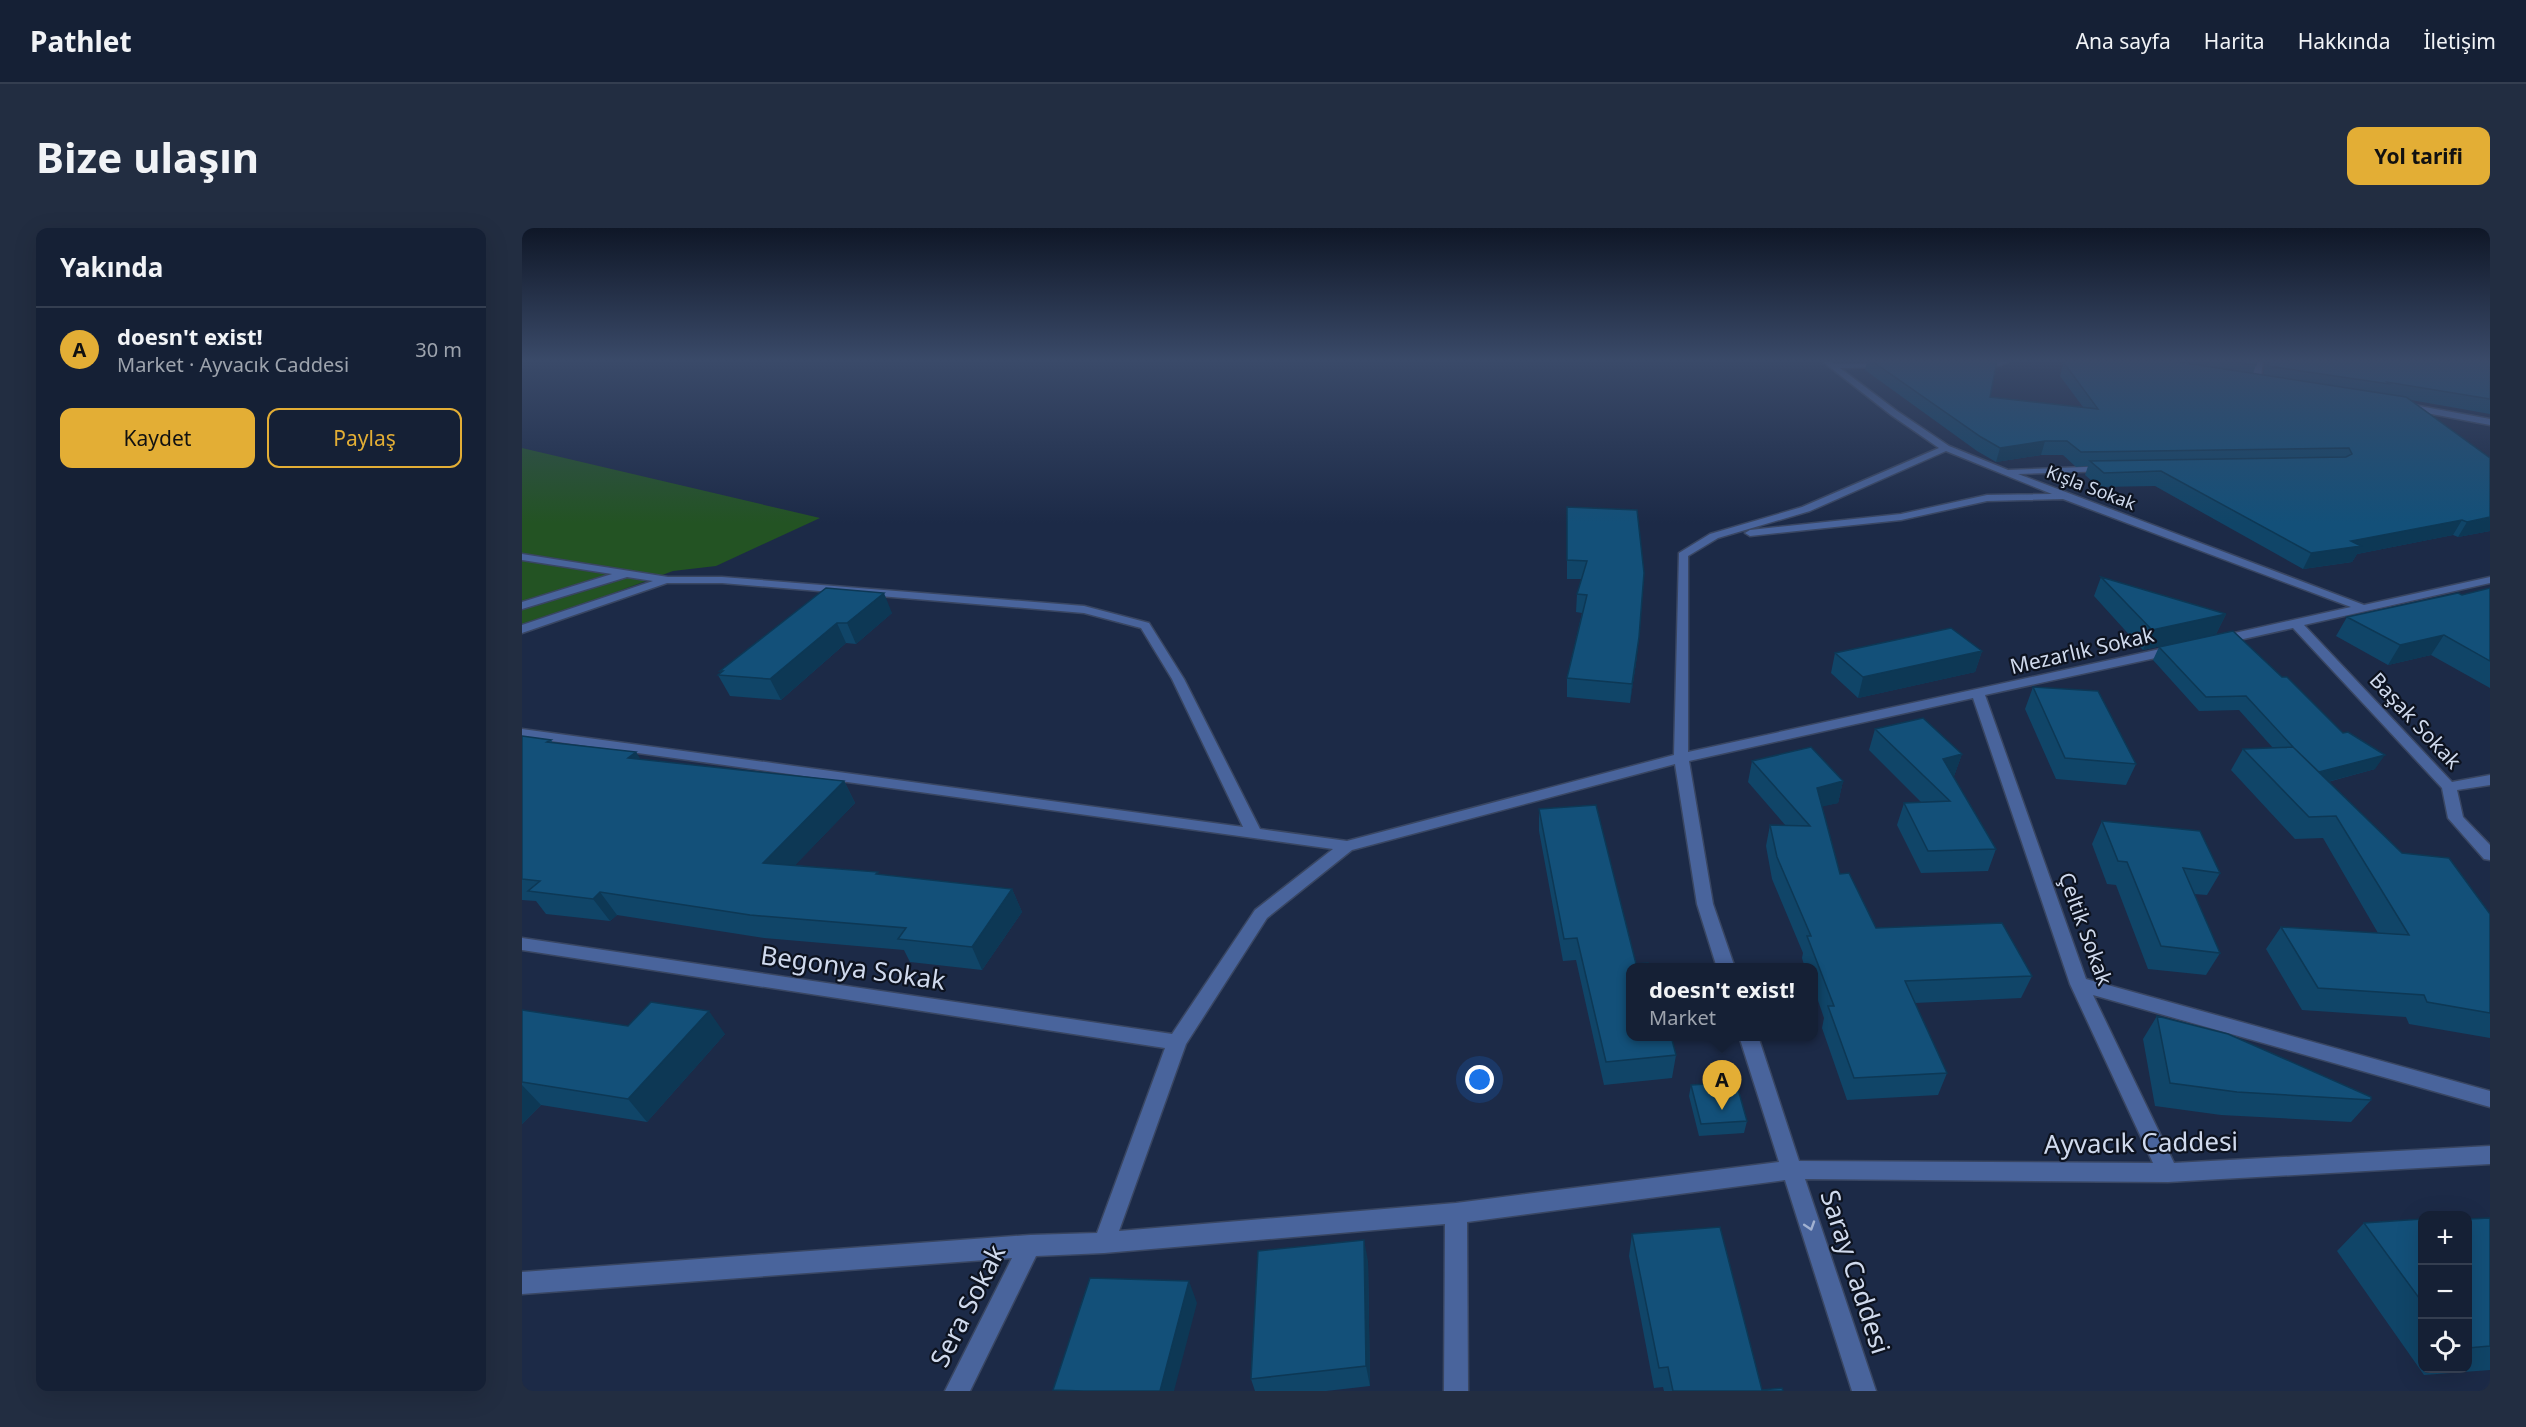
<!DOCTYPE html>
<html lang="tr">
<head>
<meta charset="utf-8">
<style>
  :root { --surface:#152035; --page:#222d41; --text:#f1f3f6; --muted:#9da3ad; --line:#343e50; --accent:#e3ae35 }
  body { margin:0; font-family:"Noto Sans",sans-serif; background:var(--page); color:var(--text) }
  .controls { position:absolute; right:18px; bottom:18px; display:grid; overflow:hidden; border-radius:12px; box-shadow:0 6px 24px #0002 }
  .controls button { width:54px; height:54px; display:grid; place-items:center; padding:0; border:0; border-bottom:2px solid var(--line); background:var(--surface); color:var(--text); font:30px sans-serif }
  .you { position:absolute; left:958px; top:852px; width:21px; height:21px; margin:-15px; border:4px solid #fff; border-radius:50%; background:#1a73e8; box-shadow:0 0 0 9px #1a73e833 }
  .badge { display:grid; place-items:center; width:39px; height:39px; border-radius:50%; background:var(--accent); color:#111; font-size:20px; font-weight:700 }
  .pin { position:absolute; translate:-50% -50px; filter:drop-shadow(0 2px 3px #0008) }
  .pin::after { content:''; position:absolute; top:32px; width:21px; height:18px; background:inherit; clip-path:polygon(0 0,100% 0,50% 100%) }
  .popup { position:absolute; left:1104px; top:735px; width:192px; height:78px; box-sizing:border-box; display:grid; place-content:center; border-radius:12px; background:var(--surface); filter:drop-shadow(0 2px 4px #0005); font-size:20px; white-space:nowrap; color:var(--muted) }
  .popup b { font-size:22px; color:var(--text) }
  .popup::after { content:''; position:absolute; left:50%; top:100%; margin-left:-12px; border:12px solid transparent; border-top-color:var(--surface) }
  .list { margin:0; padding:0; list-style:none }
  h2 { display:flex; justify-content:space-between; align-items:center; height:78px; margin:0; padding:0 24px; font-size:26px }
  h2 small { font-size:20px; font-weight:400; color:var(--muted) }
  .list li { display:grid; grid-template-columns:39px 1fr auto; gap:18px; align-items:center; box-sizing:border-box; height:84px; padding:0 24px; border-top:2px solid var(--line) }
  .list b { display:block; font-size:22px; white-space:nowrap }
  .list p { margin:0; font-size:20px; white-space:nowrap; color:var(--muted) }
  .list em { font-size:20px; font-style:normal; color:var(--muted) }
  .actions { display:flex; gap:12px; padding:18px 24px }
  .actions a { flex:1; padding:14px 0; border:2px solid var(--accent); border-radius:12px; text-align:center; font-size:21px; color:var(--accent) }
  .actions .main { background:var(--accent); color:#111 }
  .icon { flex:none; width:33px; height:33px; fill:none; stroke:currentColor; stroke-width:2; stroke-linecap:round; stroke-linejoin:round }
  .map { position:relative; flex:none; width:1968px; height:1163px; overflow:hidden; border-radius:12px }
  header { display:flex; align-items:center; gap:36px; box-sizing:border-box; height:84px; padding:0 30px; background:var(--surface); border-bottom:2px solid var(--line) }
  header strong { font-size:28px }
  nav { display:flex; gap:33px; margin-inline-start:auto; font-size:21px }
  .intro { display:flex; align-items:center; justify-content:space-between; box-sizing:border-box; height:144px; padding:0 36px }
  h1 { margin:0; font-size:42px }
  .button { padding:15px 27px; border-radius:12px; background:var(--accent); color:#111; font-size:21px; font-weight:700 }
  main { display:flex; gap:36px; padding:0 36px }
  aside { flex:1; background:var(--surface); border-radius:12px; box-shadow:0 6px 24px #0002 }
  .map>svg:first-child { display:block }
</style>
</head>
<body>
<header>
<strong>Pathlet</strong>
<nav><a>Ana sayfa</a><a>Harita</a><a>Hakkında</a><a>İletişim</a></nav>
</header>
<div class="intro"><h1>Bize ulaşın</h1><a class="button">Yol tarifi</a></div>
<main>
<aside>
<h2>Yakında<small></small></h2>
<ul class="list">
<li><span class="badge">A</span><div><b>doesn't exist!</b><p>Market · Ayvacık Caddesi</p></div><em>30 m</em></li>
</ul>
<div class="actions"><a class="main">Kaydet</a><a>Paylaş</a></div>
</aside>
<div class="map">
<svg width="1968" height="1163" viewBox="0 0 1968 1163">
  <rect width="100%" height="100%" fill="#1c2a47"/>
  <path fill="#235323" d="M0,220L298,290L194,338L151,343L0,399Z"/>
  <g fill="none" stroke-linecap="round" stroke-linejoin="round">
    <defs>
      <path id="minor" d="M1300,133H1308L1313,136L1367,135V139H1364L1318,140L1375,183L1427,218L1486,242L1589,238V242L1586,243L1496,246L1842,377L1968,349V355L1782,397L1930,554L1968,547V557L1935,562L1941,589L1968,617V632L1962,631L1926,590L1920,560L1771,400L1699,416L1693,412L1699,408L1829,379L1541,271L1465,273L1379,292L1228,308L1223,305L1228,302L1379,286L1465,267L1530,266L1424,223L1288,283L1196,310L1166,328V524L1652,418L1656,419L1658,422L1656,425L1652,426L1463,467L1564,751L1968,863V879L1571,767L1652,935L1968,918V936L1646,954L1283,951L1354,1163H1330L1263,952L945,994L946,1163H922L923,996L582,1025L514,1028L448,1163H423L490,1030L0,1066V1044L508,1007L575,1005L643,820L0,722V710L650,806L733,682L811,621L0,509V501L721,599L650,451L619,400L562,385L200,355H145L0,405V397L131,353L105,349L0,381V374L90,346L0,332V326L146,349H200L562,378L627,395L662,451L738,601L825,613L1152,527L1157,325L1188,306L1280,279L1417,220L1369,187ZM1451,470L1548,756L1631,935L1277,933L1236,808H1217L1257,934L934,975L597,1003L664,816L745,690L830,622L1153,536L1175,676L1195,740H1213L1191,676L1167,533Z
        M1487,133C1477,140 1460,141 1450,136L1454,134Z
        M1733,133H1741L1738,156L1734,158L1730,156Z
        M1881,175L1968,191V197L1878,180L1877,178Z"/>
    </defs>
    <use href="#minor" stroke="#394662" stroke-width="3"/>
    <use href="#minor" fill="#49649c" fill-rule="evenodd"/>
  </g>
  <path fill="#104568" d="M1343,133H1475L1468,169L1561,179L1538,148L1542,133H1735L1734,137L1731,145L1741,147L1743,133H1968V186L1889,172L1968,230V303L1936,309L1931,307L1835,326L1830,334L1781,341L1633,258L1577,259L1563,247L1566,238L1554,239L1541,227H1519L1474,234L1455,223L1343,142L1345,133Z
    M1045,279L1115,428L1108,475L1045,469V450L1060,385L1054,384L1055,366L1060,351H1045Z
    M1579,349L1704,386L1694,406L1621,422L1572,368Z
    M304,360L370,385L334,416L324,415L259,472L208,468L196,447L199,445L198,443Z
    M1968,360V460L1909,427L1866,437L1814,408L1825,389L1940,367Z
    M1637,419L1853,541L1806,554L1880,625L1968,686V810L1887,796L1884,789L1780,782L1744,721L1759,699L1856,705L1801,610L1773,611L1709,542L1721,521L1751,520L1717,482L1677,483L1631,432Z
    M1460,423L1453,444L1336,470L1309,445L1313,425Z
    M1511,459L1614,536L1604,557L1534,551L1503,481Z
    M1353,501L1440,526L1432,548H1431L1474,621L1466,643L1399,645L1375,597L1382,575L1399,574L1347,522Z
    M0,508L29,512L31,515L114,524L118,532L322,553L333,575L273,637L490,661L500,684L460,742L388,734L382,722L242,710L95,687L88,693L24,686L14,673L0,672Z
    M1230,533L1321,553L1316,575L1300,578L1318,646L1354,700L1510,748L1499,770L1393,775L1425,845L1416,867L1325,872L1300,800L1302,790L1292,761V740H1283L1280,730L1281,725L1250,651L1244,618L1248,597L1264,598L1226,554Z
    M1017,581L1114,736L1154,827L1150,850L1082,857L1054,732L1041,733L1017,603Z
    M1580,593L1698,645L1685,667L1672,666L1698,725L1684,747L1626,741L1594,657L1585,656L1570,616Z
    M0,782L106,798L203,806L125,894L19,877L0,896Z
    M1635,788L1849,872L1829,894L1699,887L1633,878L1621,811Z
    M1169,857L1225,893L1222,905L1177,908L1167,868Z
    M1968,990V1142L1902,1147L1815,1023L1842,995L1900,991V1140H1946V991Z
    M1110,1006L1240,1162L1261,1163H1142L1141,1159L1132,1160L1107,1028Z
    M846,1033L848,1158L804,1163H733L729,1151Z"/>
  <path fill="#0d3855" d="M1523,213L1519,227L1474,234L1478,220Z
    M1968,289V303L1936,309L1945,294Z
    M1940,292L1931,307L1835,326L1830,334L1781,341L1789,325L1829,313Z
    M362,365L370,385L334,416L325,395Z
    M1704,386L1694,406L1621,422L1630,402Z
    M315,395L324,415L259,472L248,451Z
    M1922,407L1909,427L1866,437L1878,417Z
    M1117,409L1115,428L1108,475L1110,456Z
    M1460,423L1453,444L1336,470L1341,449Z
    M114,524L128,546L106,530Z
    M1440,526L1432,548L1414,552L1421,531Z
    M1863,527L1853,541L1786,559L1795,545Z
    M322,553L333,575L254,657L241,635Z
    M1321,553L1316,575L1290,581L1295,560Z
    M490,661L500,684L460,742L450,719Z
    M78,664L95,687L88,693L71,671Z
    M187,783L203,806L125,894L106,871Z
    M0,857L19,877L0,896Z
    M842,1012L846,1033L848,1158L844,1138Z
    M667,1053L675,1075L652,1163H638Z"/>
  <path fill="#135079" stroke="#0d3855" stroke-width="1.5" d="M1350,133H1475L1468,169L1576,181L1542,135L1543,133H1650L1884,169L1968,230V289L1945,294L1940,292L1829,313L1839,318L1789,325L1639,243L1582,245L1568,233L1824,229L1830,226L1827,220L1559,224L1545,213H1523L1478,220L1459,209Z
    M1705,133H1735L1734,137Z
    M1747,133H1968V171L1865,154L1867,156L1746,138Z
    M1045,279L1115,282L1122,345L1117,409L1110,456L1045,450L1065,367L1055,366L1065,333L1045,332Z
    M1579,349L1704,386L1630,402Z
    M304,360L362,365L325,395H315L248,451L196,447L201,443H198Z
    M1968,360V433L1922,407L1878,417L1825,389L1936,365L1940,367Z
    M1429,400L1460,423L1341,449L1313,425Z
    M1711,403L1760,449H1765L1821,505L1826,504L1863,527L1797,544L1772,520L1724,468L1684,469L1637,419Z
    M1511,459L1576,463L1614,536L1543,530Z
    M1401,490L1440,526L1421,531L1474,621L1406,623L1382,575L1428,573L1353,501Z
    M0,508L29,512L25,514L114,524L106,530L322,553L241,635L356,644L354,646L490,661L450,719L376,711L384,700L228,687L78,664L71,671L6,663L18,653L0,651Z
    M1289,519L1321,553L1295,560L1318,646L1327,645L1354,700L1480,695L1510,748L1383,753L1425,845L1332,850L1306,778H1312L1285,708H1289L1255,629L1248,597L1288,598L1230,533Z
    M1771,519L1880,625L1927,630L1968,686V785L1905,774L1902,767L1796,760L1759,699L1887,707L1814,588L1787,589L1721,521Z
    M1074,577L1114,736L1126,735L1128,740H1108V808H1149L1154,827L1084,834L1055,710L1042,711L1017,581Z
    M1580,593L1678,603L1698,645L1661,640L1698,725L1639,718L1605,634L1596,633Z
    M129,774L187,783L106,871L0,854V782L106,798Z
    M1635,788L1706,806L1849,869V872L1715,864L1648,855Z
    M1214,854L1225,893L1179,896L1169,857Z
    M1968,990V1118L1946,1120V991Z
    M1900,991V1074L1842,995Z
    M1198,999L1240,1162L1260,1160L1261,1163H1151L1146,1139L1137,1140L1110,1006Z
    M842,1012L844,1138L729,1151L736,1023Z
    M568,1050L667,1053L638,1163H561L531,1162Z"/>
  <defs><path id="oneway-chevron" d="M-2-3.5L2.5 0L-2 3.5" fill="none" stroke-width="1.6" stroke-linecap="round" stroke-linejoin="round" transform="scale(1.5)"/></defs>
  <use stroke="#a1b1d1" href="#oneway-chevron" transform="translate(1288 998) rotate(72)"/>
  <linearGradient id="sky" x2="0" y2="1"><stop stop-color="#0f1727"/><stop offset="0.45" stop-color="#3a4a69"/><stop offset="1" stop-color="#3a4a69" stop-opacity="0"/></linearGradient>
  <rect width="1968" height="295" fill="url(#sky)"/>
  <g text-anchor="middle" stroke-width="4.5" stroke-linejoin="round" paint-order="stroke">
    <g font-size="18" fill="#d0daed" stroke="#0d1320">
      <text transform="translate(1569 260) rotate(21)" y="6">Kışla Sokak</text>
    </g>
    <g font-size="21" fill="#d0daed" stroke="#0d1320">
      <text transform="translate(1560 423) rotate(-13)" y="7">Mezarlık Sokak</text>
      <text transform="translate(1893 493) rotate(47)" y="7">Başak Sokak</text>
      <text transform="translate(1563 701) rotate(70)" y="7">Çeltik Sokak</text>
    </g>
    <g font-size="26" fill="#d0daed" stroke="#0d1320">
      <text transform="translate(331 740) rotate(8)" y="9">Begonya Sokak</text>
      <text transform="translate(1619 915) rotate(-1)" y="9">Ayvacık Caddesi</text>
      <text transform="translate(1333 1044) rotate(72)" y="9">Saray Caddesi</text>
      <text transform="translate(446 1078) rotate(-63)" y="9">Sera Sokak</text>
    </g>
  </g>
</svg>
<div class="controls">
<button>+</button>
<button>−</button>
<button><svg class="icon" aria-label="locate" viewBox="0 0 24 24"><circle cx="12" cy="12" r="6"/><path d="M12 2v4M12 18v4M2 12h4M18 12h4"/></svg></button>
</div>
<div class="you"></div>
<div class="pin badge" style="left:1200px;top:882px">A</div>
<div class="popup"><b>doesn't exist!</b>Market</div>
</div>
</main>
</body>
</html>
